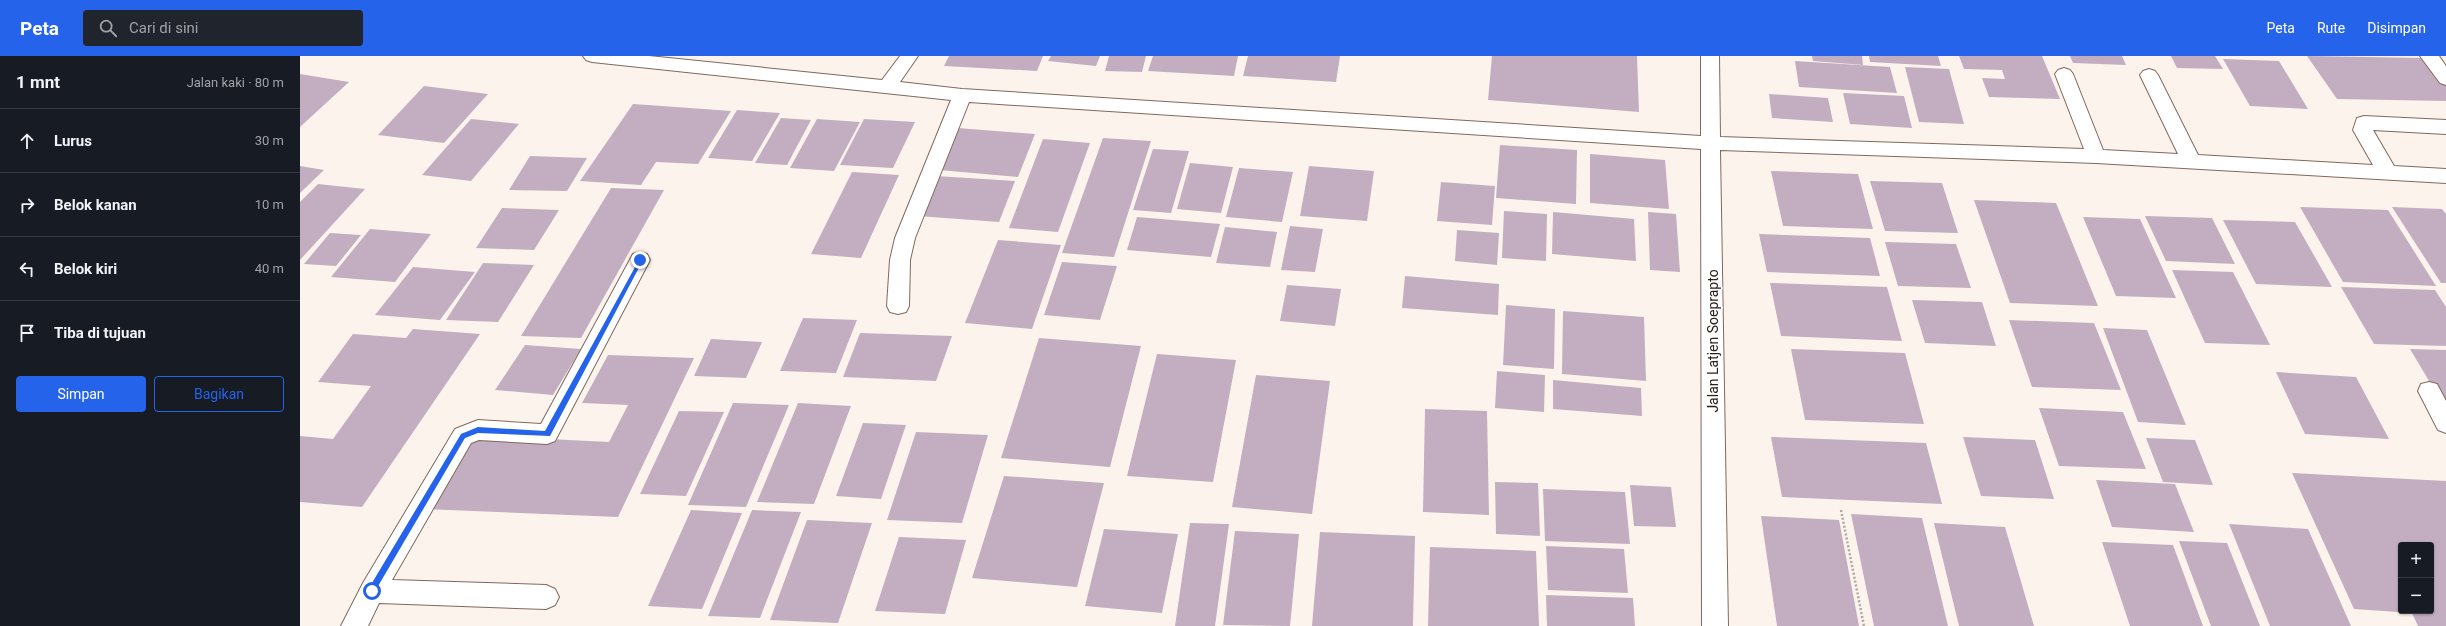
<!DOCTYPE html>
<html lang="id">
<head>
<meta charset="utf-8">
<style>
  :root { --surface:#171b24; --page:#20242c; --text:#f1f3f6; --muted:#9ea1a6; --line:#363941; --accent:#2563eb }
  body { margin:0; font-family:Roboto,sans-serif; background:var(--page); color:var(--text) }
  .controls { position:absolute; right:12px; bottom:12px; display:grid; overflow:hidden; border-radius:4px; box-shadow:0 1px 3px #0004 }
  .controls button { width:36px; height:36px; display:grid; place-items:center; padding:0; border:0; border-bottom:1px solid var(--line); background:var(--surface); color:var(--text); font:20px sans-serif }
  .stop { position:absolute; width:12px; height:12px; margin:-9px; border:3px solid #2563eb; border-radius:50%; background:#fff }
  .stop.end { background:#2563eb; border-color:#fff; box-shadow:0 1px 4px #0008 }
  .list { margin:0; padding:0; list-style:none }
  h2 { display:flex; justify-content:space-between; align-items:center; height:52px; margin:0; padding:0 16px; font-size:17px }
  h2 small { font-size:13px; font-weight:400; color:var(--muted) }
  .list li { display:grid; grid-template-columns:26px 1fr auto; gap:12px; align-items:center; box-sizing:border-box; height:64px; padding:0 16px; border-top:1px solid var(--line) }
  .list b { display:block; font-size:15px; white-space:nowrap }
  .list em { font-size:13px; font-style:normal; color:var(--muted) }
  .actions { display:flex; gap:8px; padding:12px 16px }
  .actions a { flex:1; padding:9px 0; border:1px solid var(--accent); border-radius:4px; text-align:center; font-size:14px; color:var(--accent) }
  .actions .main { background:var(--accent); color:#fff }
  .icon { flex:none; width:22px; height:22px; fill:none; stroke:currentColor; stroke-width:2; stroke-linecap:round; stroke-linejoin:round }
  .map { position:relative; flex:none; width:2146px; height:570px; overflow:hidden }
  header { display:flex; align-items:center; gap:24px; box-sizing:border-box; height:56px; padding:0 20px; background:var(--accent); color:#fff }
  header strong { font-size:19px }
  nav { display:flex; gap:22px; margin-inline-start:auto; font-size:14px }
  .search { width:280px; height:36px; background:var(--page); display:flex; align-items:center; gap:10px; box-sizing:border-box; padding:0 14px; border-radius:4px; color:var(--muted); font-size:15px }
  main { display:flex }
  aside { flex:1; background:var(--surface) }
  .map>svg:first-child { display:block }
</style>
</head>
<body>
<header>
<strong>Peta</strong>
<div class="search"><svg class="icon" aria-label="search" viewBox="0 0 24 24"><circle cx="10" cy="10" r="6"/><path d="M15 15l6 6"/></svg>Cari di sini</div>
<nav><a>Peta</a><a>Rute</a><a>Disimpan</a></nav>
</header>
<main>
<aside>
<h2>1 mnt<small>Jalan kaki · 80 m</small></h2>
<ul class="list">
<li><svg class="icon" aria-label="ahead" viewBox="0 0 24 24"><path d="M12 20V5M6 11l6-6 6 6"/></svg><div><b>Lurus</b></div><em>30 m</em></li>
<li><svg class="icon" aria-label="right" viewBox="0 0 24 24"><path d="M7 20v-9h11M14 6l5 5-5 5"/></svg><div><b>Belok kanan</b></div><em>10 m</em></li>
<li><svg class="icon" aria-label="left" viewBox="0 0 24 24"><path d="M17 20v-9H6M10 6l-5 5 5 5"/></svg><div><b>Belok kiri</b></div><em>40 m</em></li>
<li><svg class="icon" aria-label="arrive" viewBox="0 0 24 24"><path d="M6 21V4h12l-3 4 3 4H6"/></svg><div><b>Tiba di tujuan</b></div></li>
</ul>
<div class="actions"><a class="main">Simpan</a><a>Bagikan</a></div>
</aside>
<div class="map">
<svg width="2146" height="570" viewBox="0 0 2146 570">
  <rect width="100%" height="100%" fill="#fdf3ed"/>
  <path fill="#c2aec0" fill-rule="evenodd" d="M649,0H743L737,15L644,10Z
    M751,0H800L796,10L748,5Z
    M809,0H846L842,16L805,15Z
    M853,0H938L934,20L848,15Z
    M948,0H1040L1036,26L943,20Z
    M1192,0H1337L1339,56L1188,44Z
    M1512,0H1562L1563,9L1513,5Z
    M1569,0H1638L1641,10L1570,6Z
    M1659,0H1742L1760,43L1689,41L1682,22L1705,23L1702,14L1664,13Z
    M1770,0H1822L1826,9L1773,7Z
    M1871,0H1915L1923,13L1877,12Z
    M2007,0L2124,2L2146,29V45L2037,43Z
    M1923,3L1979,5L2008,53L1950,50Z
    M1495,5L1590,11L1597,37L1499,31Z
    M1605,11L1649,13L1664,68L1619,66Z
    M0,18L49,26L0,71Z
    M124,30L188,38L144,87L78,79Z
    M1543,37L1604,40L1612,72L1550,68Z
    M1469,38L1528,42L1533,66L1472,62Z
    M333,48L390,52L431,55L398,108L356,106L341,129L280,125Z
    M437,54L480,57L452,105L408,102Z
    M481,62L511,64L487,109L455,107Z
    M171,63L219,68L171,125L122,119Z
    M517,63L560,66L534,115L490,112Z
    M564,63L615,66L593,112L540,109Z
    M658,72L735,78L718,121L639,114Z
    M803,82L851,85L814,201L762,197Z
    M743,83L790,87L758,176L709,172Z
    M1200,89L1277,94L1276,148L1196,142Z
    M853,93L889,95L871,157L833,154Z
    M1290,98L1365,104L1369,153L1290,147Z
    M230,100L287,102L267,135L209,134Z
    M890,107L933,111L921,157L877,153Z
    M0,110L24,114L0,137Z
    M1009,110L1074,115L1067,165L1000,160Z
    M939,112L993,116L982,166L926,161Z
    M1471,115L1558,118L1573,173L1483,170Z
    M552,116L599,119L561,202L511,198Z
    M636,120L715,125L699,166L618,160Z
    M1570,125L1642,127L1658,177L1585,175Z
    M1141,126L1195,130L1192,169L1137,165Z
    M18,128L65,133L0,204V146Z
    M311,132L364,134L281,282L221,280Z
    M1674,144L1756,147L1798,250L1710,247Z
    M2000,151L2088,154L2136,230L2043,226Z
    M2092,151L2142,153L2146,158V227H2141Z
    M202,152L259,154L234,194L176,192Z
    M1204,155L1247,158L1246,205L1202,202Z
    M1253,156L1334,163L1336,205L1252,198Z
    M1348,156L1376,158L1380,216L1350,214Z
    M1845,160L1912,162L1935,208L1866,205Z
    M837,161L920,168L911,201L827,194Z
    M1783,161L1840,163L1876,242L1816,240Z
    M1923,164L1995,166L2032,231L1956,228Z
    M990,170L1023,173L1015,216L981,214Z
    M925,171L977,176L970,211L916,207Z
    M70,173L131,178L95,226L31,221Z
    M1157,174L1199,177L1197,209L1155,205Z
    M30,177L61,179L36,210L4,208Z
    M1459,178L1570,182L1580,220L1467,216Z
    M698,184L761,189L732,273L665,267Z
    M1585,186L1656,188L1671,232L1598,230Z
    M762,206L817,210L800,264L744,259Z
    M183,207L234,209L198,266L146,264Z
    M113,211L175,216L140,264L75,259Z
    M1872,214L1933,216L1970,289L1905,287Z
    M1105,220L1199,228L1198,259L1102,252Z
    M1470,227L1587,231L1602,285L1481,280Z
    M987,229L1041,233L1035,270L980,265Z
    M2041,231L2135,234L2146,251V290L2074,288Z
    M1612,244L1682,246L1696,290L1625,287Z
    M1206,249L1255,253L1254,313L1203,309Z
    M1263,255L1344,261L1346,325L1262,318Z
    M503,262L557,264L536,317L480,315Z
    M1709,264L1794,267L1821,334L1732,331Z
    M1803,272L1847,274L1886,369L1838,366Z
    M113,273L180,278L62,451L0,446V380L33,383L71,330L18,326L53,278L106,282Z
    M560,277L652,280L636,325L543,321Z
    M739,282L841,290L810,411L701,402Z
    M411,283L462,286L446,322L394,320Z
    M225,289L281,293L253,339L195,334Z
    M1491,293L1605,297L1624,368L1505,364Z
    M2110,293L2146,294V345H2141Z
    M857,298L936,304L913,426L827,420Z
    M308,299L394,302L318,461L124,453L167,379L309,386L328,349L282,347Z
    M1197,315L1245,319L1244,356L1195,352Z
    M1976,316L2056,321L2089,383L2005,378Z
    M956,319L1030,325L1012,458L932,451Z
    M1253,324L1341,332L1342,360L1253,353Z
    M433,347L489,349L446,451L388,449Z
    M498,347L551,350L514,448L457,446Z
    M1739,352L1823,356L1846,413L1759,410Z
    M1125,353L1187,355L1189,459L1123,456Z
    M379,355L424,356L386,440L340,438Z
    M563,367L606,369L581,443L536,440Z
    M616,376L688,379L662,467L587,464Z
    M1471,381L1626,387L1642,448L1482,441Z
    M1663,381L1735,384L1754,443L1681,440Z
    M1846,382L1895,384L1913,429L1863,426Z
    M1992,417L2146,425V570H2118L2112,557L2054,553ZM2101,489H2131V555H2101Z
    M704,420L804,427L777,531L672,522Z
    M1796,424L1875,428L1894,476L1812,471Z
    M1195,426L1238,427L1240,480L1196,478Z
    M1330,429L1371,431L1376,471L1334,470Z
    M1243,433L1325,436L1330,488L1245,485Z
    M391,454L442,457L402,553L348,550Z
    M452,454L501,456L460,562L408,560Z
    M1551,458L1622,462L1648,570H1574Z
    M1461,460L1539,464L1559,570H1477Z
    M507,464L572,467L538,567L470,564Z
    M890,467L929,468L915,570H875Z
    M1634,467L1705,471L1734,570H1659Z
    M1929,468L2008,473L2051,570H1970Z
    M804,473L878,478L862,557L785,550Z
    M935,475L999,478L990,570L923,569Z
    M1020,476L1115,480L1113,570H1012Z
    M599,481L666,484L645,558L575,555Z
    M1879,485L1927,487L1960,570H1911Z
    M1802,486L1873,489L1903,570H1830Z
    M1246,490L1324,493L1328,537L1248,534Z
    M1130,491L1236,495L1239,570H1128Z
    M1246,539L1333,542L1335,570H1247Z"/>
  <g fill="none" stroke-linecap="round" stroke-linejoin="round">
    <defs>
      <path id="minor" d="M283,0H349L582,24L600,0H618L600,26L662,33L1401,80V0H1419L1420,81L1784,93L1755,18L1758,14L1764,12L1770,14L1773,18L1803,94L1878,98L1840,19L1843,15L1849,13L1855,15L1858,19L1898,99L2073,109L2053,74L2057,62L2064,60L2146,64V78L2073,74L2094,110L2146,113V127L1796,107L1420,94L1428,570H1402L1401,93L669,46L615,182L610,204L609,250L606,256L598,258L590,256L587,250L590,204L595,182L651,44L292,6L286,4Z
        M2120,0H2139L2146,10V29L2140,27Z
        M340,196L347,198L350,204L255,385L247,388L179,384L171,387L92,524L246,529L255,533L259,541L255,549L246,553L79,547L68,570H41L63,527L155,373L178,364L241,368L333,198Z
        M2129,326L2137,328L2146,345V377L2138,374L2118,335L2121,328Z"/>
    </defs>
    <use href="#minor" stroke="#7f695c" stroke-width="2"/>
    <path stroke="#b1a8a2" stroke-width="2.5" stroke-dasharray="2 2" stroke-linecap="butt" d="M1541,454L1564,570"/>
    <use href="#minor" fill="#fff" fill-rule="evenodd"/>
  </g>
  <path fill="#2563eb" d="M340,202L343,204L250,380L178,377L165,382L74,537H69V532L161,378L178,371L245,375Z"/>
  <g text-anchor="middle" stroke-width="3" stroke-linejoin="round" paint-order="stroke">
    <g font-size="14" fill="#2a211c" stroke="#fff">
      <text transform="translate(1413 285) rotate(-90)" y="5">Jalan Latjen Soeprapto</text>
    </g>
  </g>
</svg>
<div class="controls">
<button>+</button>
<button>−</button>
</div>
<div class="stop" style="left:72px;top:535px"></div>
<div class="stop end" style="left:340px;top:204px"></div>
</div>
</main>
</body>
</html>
